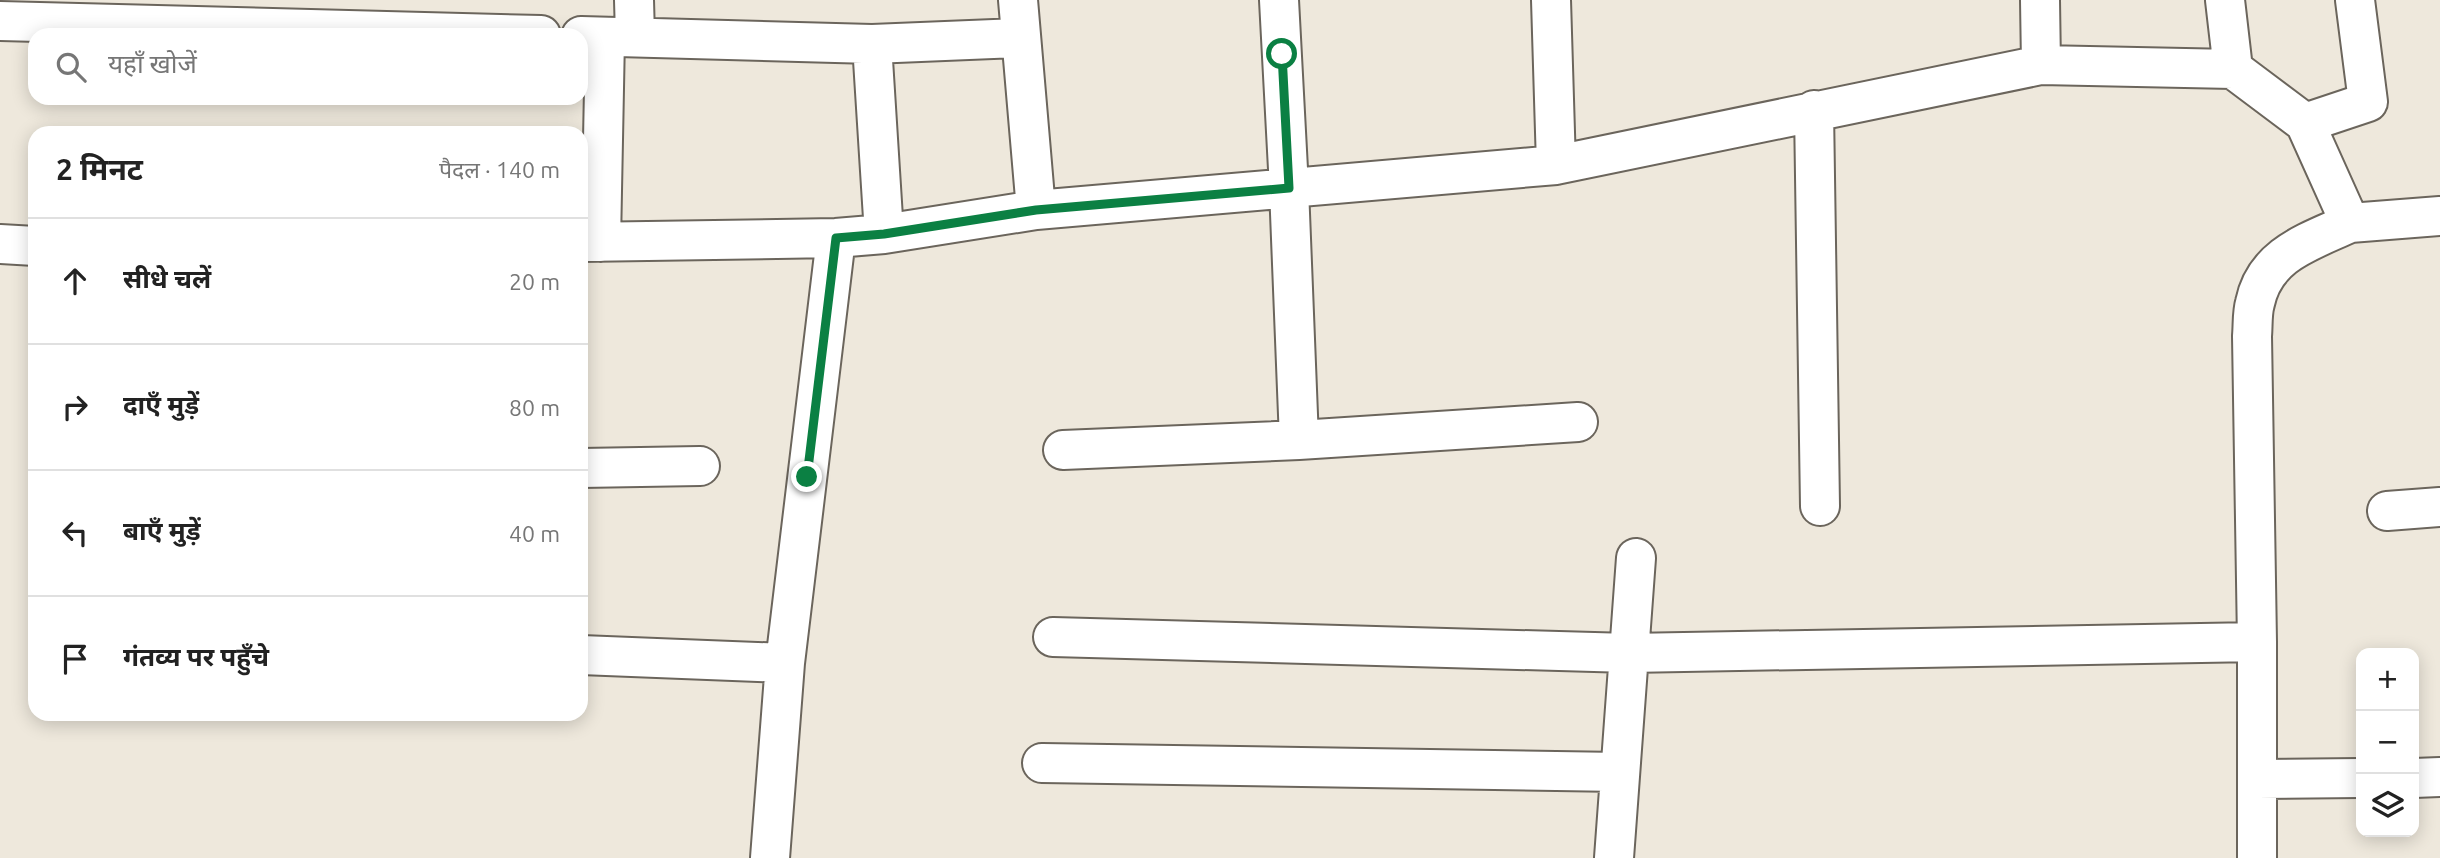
<!DOCTYPE html>
<html lang="hi">
<head>
<meta charset="utf-8">
<style>
  :root { --surface:#fff; --page:#f6f6f6; --text:#222; --muted:#767676; --line:#e0e0e0 }
  body { margin:0; font-family:Ubuntu,"Noto Sans Devanagari",sans-serif; background:var(--page); color:var(--text) }
  .controls { position:absolute; right:21px; bottom:21px; display:grid; overflow:hidden; border-radius:14px; box-shadow:0 4px 18px #0003 }
  .controls button { width:63px; height:63px; display:grid; place-items:center; padding:0; border:0; border-bottom:2px solid var(--line); background:var(--surface); color:var(--text); font:35px sans-serif }
  .stop { position:absolute; width:21px; height:21px; margin:-16px; border:5px solid #0b8043; border-radius:50%; background:#fff }
  .stop.end { background:#0b8043; border-color:#fff; box-shadow:0 2px 7px #0008 }
  .list { margin:0; padding:0; list-style:none }
  h2 { display:flex; justify-content:space-between; align-items:center; height:91px; margin:0; padding:0 28px; font-size:30px }
  h2 small { font-size:23px; font-weight:400; color:var(--muted) }
  .list li { display:grid; grid-template-columns:46px 1fr auto; gap:21px; align-items:center; box-sizing:border-box; height:126px; padding:0 28px; border-top:2px solid var(--line) }
  .list b { display:block; font-size:26px; white-space:nowrap }
  .list em { font-size:23px; font-style:normal; color:var(--muted) }
  .icon { flex:none; width:38px; height:38px; fill:none; stroke:currentColor; stroke-width:2; stroke-linecap:round; stroke-linejoin:round }
  .map { position:relative; flex:none; width:2440px; height:858px; overflow:hidden }
  .search { position:absolute; background:var(--surface); box-shadow:0 4px 18px #0003; left:28px; top:28px; width:560px; height:77px; display:flex; align-items:center; gap:18px; box-sizing:border-box; padding:0 24px; border-radius:21px; color:var(--muted); font-size:26px }
  .panel { position:absolute; background:var(--surface); box-shadow:0 4px 18px #0003; left:28px; top:126px; width:560px; height:595px; border-radius:21px }
  .map>svg:first-child { display:block }
</style>
</head>
<body>
<div class="map">
<svg width="2440" height="858" viewBox="0 0 2440 858">
  <rect width="100%" height="100%" fill="#eee8dc"/>
  <g fill="none" stroke-linecap="round" stroke-linejoin="round">
    <defs>
      <path id="minor" d="M634,0L635,36
        M1018,0L1036,210
        M1279,0L1289,188L1299,440
        M1551,0L1556,165
        M2040,0L2041,65
        M2225,0L2233,69
        M0,21L541,35
        M581,36L872,44L884,234
        M872,44L1020,38
        M1814,110L1820,506
        M2305,123L2368,102L2355,0
        M581,242L836,238L884,234L1036,210L1556,165L2041,65L2233,69L2305,123L2350,223L2440,216
        M601,242L605,37
        M0,244L35,246
        M1063,450L1299,440L1578,422
        M581,468L700,466
        M2387,511L2440,507
        M1053,637L1629,653L2257,642
        M581,655L785,663
        M1042,763L1620,772
        M2414,778L2440,777
        M2257,779L2361,778
        M770,858L785,663L836,238
        M1614,858L1636,558
        M2257,858V642L2252,336C2253,325 2252,313 2255,303C2265,254 2309,242 2350,223"/>
    </defs>
    <use href="#minor" stroke="#6b655c" stroke-width="42"/>
    <use href="#minor" stroke="#fff" stroke-width="38"/>
  </g>
  <g fill="none" stroke-linecap="round" stroke-linejoin="round">
    <path stroke="#0b8043" stroke-width="9" d="M807,477L836,238L884,234L1036,210L1289,188L1282,54"/>
  </g>
</svg>
<div class="controls">
<button>+</button>
<button>−</button>
<button><svg class="icon" aria-label="layers" viewBox="0 0 24 24"><path d="M12 4l9 5-9 5-9-5zM3 14l9 5 9-5"/></svg></button>
</div>
<div class="stop" style="left:1282px;top:54px"></div>
<div class="stop end" style="left:807px;top:477px"></div>
<div class="search"><svg class="icon" aria-label="search" viewBox="0 0 24 24"><circle cx="10" cy="10" r="6"/><path d="M15 15l6 6"/></svg>यहाँ खोजें</div>
<section class="panel">
<h2>2 मिनट<small>पैदल · 140 m</small></h2>
<ul class="list">
<li><svg class="icon" aria-label="ahead" viewBox="0 0 24 24"><path d="M12 20V5M6 11l6-6 6 6"/></svg><div><b>सीधे चलें</b></div><em>20 m</em></li>
<li><svg class="icon" aria-label="right" viewBox="0 0 24 24"><path d="M7 20v-9h11M14 6l5 5-5 5"/></svg><div><b>दाएँ मुड़ें</b></div><em>80 m</em></li>
<li><svg class="icon" aria-label="left" viewBox="0 0 24 24"><path d="M17 20v-9H6M10 6l-5 5 5 5"/></svg><div><b>बाएँ मुड़ें</b></div><em>40 m</em></li>
<li><svg class="icon" aria-label="arrive" viewBox="0 0 24 24"><path d="M6 21V4h12l-3 4 3 4H6"/></svg><div><b>गंतव्य पर पहुँचे</b></div></li>
</ul>
</section>
</div>
</body>
</html>
